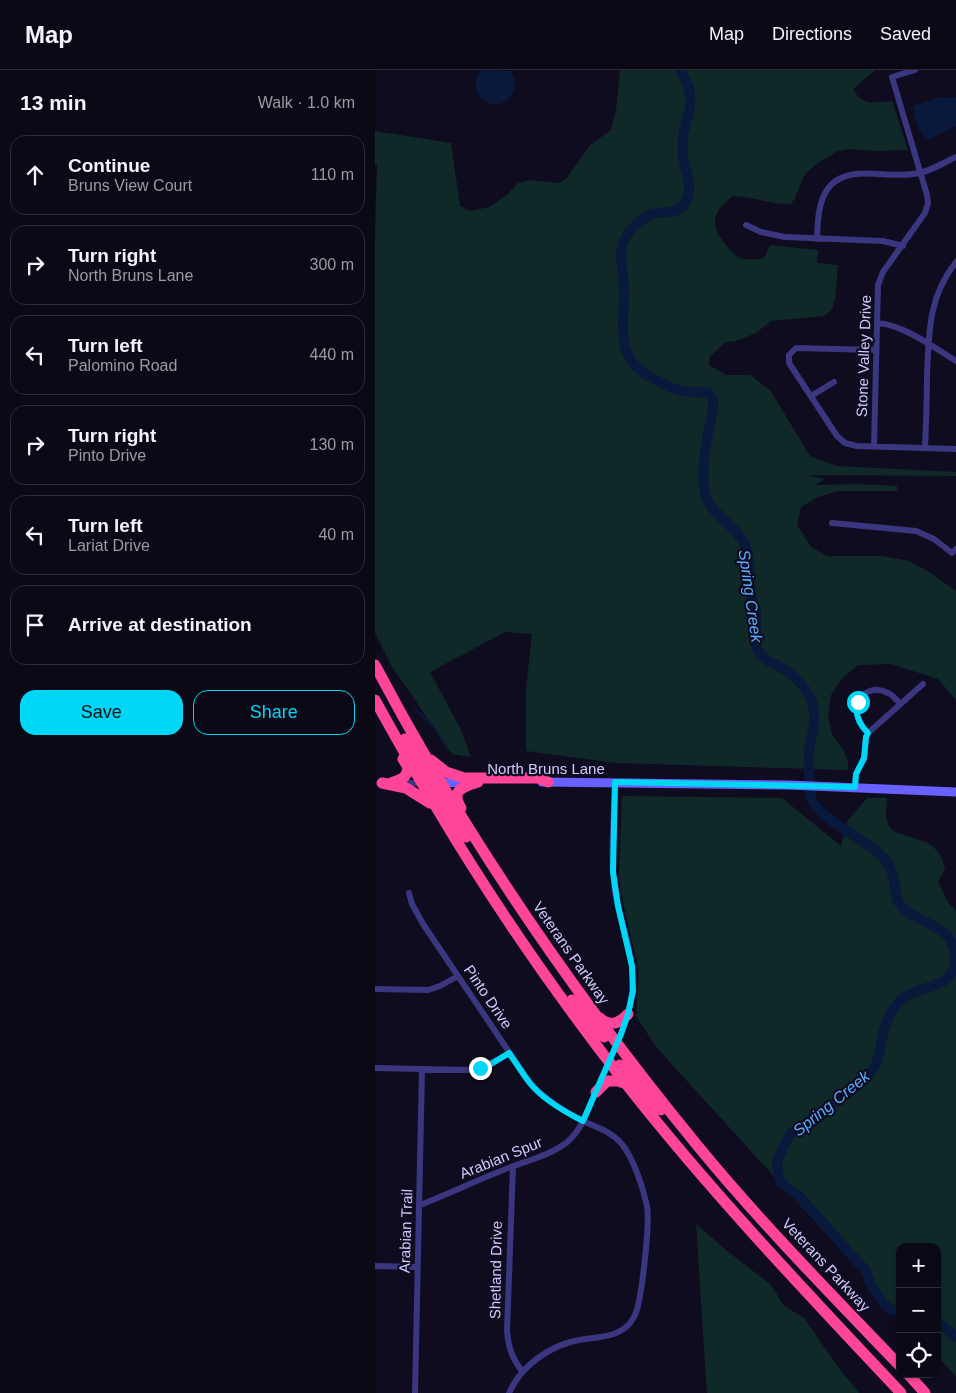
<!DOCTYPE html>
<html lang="en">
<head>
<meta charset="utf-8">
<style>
  :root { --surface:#0c0917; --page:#1a1724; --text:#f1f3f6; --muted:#9a9aa1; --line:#2c2a36; --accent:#00d6f5 }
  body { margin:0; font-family:Helvetica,sans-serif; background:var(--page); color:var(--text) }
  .controls { position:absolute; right:15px; bottom:15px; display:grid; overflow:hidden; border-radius:10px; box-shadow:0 1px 4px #0004 }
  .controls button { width:45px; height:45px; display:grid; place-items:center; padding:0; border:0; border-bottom:1px solid var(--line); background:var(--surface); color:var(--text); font:25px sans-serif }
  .stop { position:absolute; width:15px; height:15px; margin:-11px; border:4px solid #00d6f5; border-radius:50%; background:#fff }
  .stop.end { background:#00d6f5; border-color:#fff; box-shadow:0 1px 5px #0008 }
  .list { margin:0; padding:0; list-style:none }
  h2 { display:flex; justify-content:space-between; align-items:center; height:65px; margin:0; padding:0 20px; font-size:21px }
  h2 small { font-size:16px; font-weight:400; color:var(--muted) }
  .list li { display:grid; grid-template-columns:32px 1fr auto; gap:15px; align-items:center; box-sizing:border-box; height:80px; margin:0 10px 10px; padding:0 10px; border:1px solid var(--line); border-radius:15px }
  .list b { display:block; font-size:19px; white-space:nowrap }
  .list p { margin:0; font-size:16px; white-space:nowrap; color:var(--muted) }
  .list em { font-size:16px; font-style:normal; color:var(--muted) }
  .actions { display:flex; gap:10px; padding:15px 20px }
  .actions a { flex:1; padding:11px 0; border:1px solid var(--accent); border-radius:15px; text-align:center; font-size:18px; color:var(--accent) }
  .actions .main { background:var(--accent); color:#111 }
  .icon { flex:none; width:28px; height:28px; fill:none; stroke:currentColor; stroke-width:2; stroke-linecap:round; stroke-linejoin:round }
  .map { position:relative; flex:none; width:581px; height:1323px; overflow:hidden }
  header { display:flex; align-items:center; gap:30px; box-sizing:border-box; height:70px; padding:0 25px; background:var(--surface); border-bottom:1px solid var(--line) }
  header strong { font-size:24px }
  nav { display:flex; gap:28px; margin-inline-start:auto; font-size:18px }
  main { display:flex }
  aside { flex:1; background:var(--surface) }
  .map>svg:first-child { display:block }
</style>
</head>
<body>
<header>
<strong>Map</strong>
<nav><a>Map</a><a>Directions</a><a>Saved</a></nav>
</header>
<main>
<aside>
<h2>13 min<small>Walk · 1.0 km</small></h2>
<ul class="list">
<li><svg class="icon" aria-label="ahead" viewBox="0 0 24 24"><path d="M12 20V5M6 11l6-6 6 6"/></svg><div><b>Continue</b><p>Bruns View Court</p></div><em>110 m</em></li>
<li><svg class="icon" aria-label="right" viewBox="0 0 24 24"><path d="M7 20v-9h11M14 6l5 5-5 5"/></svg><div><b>Turn right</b><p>North Bruns Lane</p></div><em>300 m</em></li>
<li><svg class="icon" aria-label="left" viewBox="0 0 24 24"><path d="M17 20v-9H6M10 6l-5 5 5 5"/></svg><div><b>Turn left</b><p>Palomino Road</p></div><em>440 m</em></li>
<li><svg class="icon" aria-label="right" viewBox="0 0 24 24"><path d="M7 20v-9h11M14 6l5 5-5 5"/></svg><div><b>Turn right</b><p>Pinto Drive</p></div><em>130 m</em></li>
<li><svg class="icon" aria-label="left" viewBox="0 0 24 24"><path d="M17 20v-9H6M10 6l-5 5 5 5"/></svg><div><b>Turn left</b><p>Lariat Drive</p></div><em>40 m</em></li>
<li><svg class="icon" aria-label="arrive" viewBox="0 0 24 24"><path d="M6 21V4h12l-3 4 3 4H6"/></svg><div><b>Arrive at destination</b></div></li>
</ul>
<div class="actions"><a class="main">Save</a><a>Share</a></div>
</aside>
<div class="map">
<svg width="581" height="1323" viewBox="0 0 581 1323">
  <rect width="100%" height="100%" fill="#100c1f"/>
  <path fill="#0f2929" d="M245,0H500L478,19C488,37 498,32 517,31L533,80L500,81L474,79L463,81L444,92L430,104L419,130L415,134C395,135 377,126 358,126C337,141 334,155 351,175C355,180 359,185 365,188C372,191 382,189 389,188L395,175L443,180L442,193L463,195L460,229L457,240L449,246L396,251L381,263L361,271L351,272L335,286L334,295L351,305H375L395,320L435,386L462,396L581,402V406L429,405L450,409L440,415L482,414L522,416V421H463L443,427L426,437L422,455L436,477L452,486H508L534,491L554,502L581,521V630L563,609L516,594L483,595L468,607L456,625L453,645L457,665L469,681L473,691V700L241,693L151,681V620L157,564L130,562L55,602L85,658L96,687L77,684L16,595L0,563V170L2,94H0V61L76,73L85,136L95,141L114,137L132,125L143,113L155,110L183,113L192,108L215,75L236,60L241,40Z
    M247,726L407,728L466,776L473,750L492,728H512C512,735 510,744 512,751C519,775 563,758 570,799L563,812L573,832L581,841V1306L562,1286V1177H525V1245L282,978L261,946L264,901L249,837L244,807Z
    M321,1154L351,1180L396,1215L409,1236L429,1248L464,1298L484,1323H332Z"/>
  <path fill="#08193c" d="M106,0L136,1C140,9 142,16 137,24C123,48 87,25 106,0Z
    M565,27L573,28L581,27V56L554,69C542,64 540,48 538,36Z"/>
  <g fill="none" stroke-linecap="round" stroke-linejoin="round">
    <path stroke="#08193c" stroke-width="2" d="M39,638L58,656L73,679"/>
    <path stroke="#08193c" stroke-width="10" d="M305,0C310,8 314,15 315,24C317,40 311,50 308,65C308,72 308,81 308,88C310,103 319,116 311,131C304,147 287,139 274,145C268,149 258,157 254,162C241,179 248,198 249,217C250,257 237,291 283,311C290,314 299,320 307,321C315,323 325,321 333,323C335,325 337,328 338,331C339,339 336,350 334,358C330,379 326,403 330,424C334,443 362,456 370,475C376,491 374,508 376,526C377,532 381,537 381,544C381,556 378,569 383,581C388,590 397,592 405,597C420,604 433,620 438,635C442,651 436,666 434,682C433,692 434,704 435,714C435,719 435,724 436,728C444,749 492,770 508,787C524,803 516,827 528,838C548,857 581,854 580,891C577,922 543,913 524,932C514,942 508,960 506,974C505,982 504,989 500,996C486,1019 439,1047 416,1063L409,1076L402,1091L403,1103L406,1113L424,1126L491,1201L496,1216L510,1235L516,1240H525
      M562,1251L581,1267"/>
    <path stroke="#3a367f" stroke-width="6" d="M371,155L386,162L410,167L508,171L528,176
      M442,169C443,141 444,108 481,104C499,102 519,107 538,104C553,103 568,93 581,87
      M502,253C527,254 560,278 581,291
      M414,285V293L462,366L470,373L482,376L581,379
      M414,285L421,278L501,280
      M436,326L459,312
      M499,377L503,215L508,202L550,143L553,133L552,125L517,7L540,0
      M550,378C551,354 552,329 552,305C554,263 553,227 581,192
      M457,453L541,461L559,469L577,483L581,479
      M493,663C469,640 489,610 513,623C518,625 521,630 525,633
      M26,713H47
      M480,717L481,704L489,689L491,667L493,663L548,614
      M34,823L37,834L48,854L155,1013C167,1026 184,1038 200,1047C215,1056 234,1059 246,1073C258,1087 268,1117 272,1136C275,1152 267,1230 260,1245C258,1249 255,1254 251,1257C238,1268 220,1267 204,1270C175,1275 146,1296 134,1323
      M0,919L53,920L65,916L83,906
      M0,998L93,1000C109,997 121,991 135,983
      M138,1096L132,1261C133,1277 137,1289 147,1301
      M45,1135C75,1123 105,1109 136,1097C154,1090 175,1085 191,1073C207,1060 213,1040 221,1021C234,991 254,955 257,922C261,888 246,855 240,822C235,786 239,748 240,712
      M0,1196L42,1197
      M40,1323L47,999"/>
    <path stroke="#6961ff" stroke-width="9" d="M167,712L413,715L581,722
      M62,713L97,712"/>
    <path stroke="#ff4599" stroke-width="11" d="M0,595C90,766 200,926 322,1075C385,1152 456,1224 525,1296
      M0,630C20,666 40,702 61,737C118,833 183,927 252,1015C337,1123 432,1223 526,1323
      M30,669L56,708
      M56,690L71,702L89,708H163L173,712
      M7,713L31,718L55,733
      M16,713C25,710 33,708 33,697L28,689
      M54,715L62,725L91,767
      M86,738C75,720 88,717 103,712
      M197,930L229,967
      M225,948C235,957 244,954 253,944
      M245,995L286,1040
      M221,1022L232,1011H243L252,1014
      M533,1304L550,1323"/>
  </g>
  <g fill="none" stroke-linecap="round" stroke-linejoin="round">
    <path stroke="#00d6f5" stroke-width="6" d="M105,998L116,994L134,983C141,993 147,1003 154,1012C167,1029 190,1042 208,1051L246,964L253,944L258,921L257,896L243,836L238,802L240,712L480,717L481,704L489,688L491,667L493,663C484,654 479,644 483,632"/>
  </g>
  <g text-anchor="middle" stroke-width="4.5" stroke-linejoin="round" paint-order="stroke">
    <g font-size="15" fill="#d1caff" stroke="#100c1f">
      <text transform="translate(489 286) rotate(-88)" y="5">Stone Valley Drive</text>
      <text x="171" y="704">North Bruns Lane</text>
      <text transform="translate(196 883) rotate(55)" y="5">Veterans Parkway</text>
      <text transform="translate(113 927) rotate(56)" y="5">Pinto Drive</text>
      <text transform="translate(126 1088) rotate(-22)" y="5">Arabian Spur</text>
      <text transform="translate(31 1161) rotate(-88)" y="5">Arabian Trail</text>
      <text transform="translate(451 1195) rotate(47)" y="5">Veterans Parkway</text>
      <text transform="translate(121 1200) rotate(-89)" y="5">Shetland Drive</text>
    </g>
    <g font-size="16" font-style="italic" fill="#58adff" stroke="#100c1f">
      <text transform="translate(376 526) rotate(82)" y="6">Spring Creek</text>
      <text transform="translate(456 1033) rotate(-39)" y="6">Spring Creek</text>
    </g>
  </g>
</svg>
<div class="controls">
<button>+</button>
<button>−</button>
<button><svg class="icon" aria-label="locate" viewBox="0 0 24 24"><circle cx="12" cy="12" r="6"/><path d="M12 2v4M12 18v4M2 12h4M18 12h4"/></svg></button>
</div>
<div class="stop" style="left:483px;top:632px"></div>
<div class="stop end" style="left:105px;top:998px"></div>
</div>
</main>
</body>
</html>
